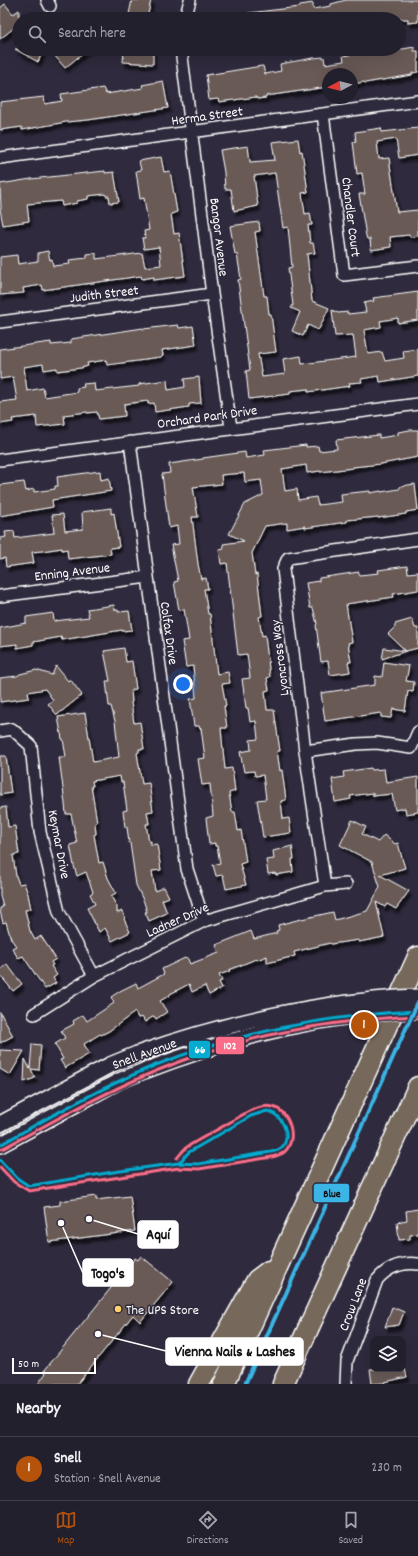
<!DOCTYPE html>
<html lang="en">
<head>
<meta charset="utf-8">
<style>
  :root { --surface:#23202e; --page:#2f2d3a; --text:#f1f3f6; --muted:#a3a3aa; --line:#403e4a; --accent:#b45309 }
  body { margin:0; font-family:Dekko,sans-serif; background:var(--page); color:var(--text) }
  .controls { position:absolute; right:12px; bottom:12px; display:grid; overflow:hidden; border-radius:8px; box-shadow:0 4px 16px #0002 }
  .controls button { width:36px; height:36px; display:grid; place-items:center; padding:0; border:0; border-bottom:1px solid var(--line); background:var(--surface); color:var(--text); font:20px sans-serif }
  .compass { position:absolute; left:322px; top:68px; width:36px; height:36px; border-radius:50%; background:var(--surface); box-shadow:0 4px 16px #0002; rotate:263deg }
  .scale { position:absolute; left:12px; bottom:10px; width:84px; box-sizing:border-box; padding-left:4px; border:2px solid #fff; border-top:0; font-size:11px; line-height:14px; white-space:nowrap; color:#fff; -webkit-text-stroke:3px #2f2a3d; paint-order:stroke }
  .you { position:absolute; left:183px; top:684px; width:14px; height:14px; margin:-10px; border:3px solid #fff; border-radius:50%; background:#1a73e8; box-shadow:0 0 0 6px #1a73e833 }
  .badge { display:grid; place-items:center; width:26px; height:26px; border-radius:50%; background:var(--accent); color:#fff; font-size:13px; font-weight:700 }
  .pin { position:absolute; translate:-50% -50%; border:2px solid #fff; box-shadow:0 1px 4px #0006 }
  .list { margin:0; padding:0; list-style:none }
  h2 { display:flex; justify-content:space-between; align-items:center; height:52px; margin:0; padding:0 16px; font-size:17px }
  h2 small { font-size:13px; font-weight:400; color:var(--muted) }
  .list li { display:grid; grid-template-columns:26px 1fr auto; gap:12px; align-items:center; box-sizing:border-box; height:64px; padding:0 16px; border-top:1px solid var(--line) }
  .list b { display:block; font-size:15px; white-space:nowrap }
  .list p { margin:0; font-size:13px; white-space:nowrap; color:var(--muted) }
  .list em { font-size:13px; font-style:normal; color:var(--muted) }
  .icon { flex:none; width:22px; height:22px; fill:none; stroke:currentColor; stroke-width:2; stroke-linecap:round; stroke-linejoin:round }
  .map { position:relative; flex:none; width:418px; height:1384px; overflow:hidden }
  .search { position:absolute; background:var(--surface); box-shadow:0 4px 16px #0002; left:12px; right:12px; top:12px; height:44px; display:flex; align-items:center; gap:10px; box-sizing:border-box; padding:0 14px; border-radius:22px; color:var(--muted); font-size:15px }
  .sheet { height:116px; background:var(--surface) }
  nav { display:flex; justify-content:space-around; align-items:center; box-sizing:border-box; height:56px; border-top:1px solid var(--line); background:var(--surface); font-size:11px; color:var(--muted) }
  nav a { display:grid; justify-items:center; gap:2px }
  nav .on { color:var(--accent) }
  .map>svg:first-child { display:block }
</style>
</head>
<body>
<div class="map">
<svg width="418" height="1384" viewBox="0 0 418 1384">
  <defs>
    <filter id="shadow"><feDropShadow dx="2.5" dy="4.5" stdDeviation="1" flood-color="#0009"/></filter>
  </defs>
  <rect width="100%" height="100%" fill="#2f2a3d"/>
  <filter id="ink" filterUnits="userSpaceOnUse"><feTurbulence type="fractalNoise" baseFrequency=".025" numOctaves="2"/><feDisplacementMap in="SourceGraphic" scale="8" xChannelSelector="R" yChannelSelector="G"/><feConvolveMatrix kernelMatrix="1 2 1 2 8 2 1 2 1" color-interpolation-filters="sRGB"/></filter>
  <g filter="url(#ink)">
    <path fill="#695a57" stroke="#fff" filter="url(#shadow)" d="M132,0H151L147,19H128Z
      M346,0H418V22L408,23V19H248V13L300,7V5L313,3V9L331,6V4Z
      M5,4L13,14L19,10V24L0,39V8Z
      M414,47V51H418V72L412,73V75L365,83V82L352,84V74H328V87L266,96V98L257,99L256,97L219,102L218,99L209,100L206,75L262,66H263L265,74L281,71L280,64L313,58L324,57L325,64L344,61L343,56L359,53L358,49H403Z
      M15,49H44L38,62Z
      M49,49H88L65,68Z
      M124,49H153V64L123,62Z
      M163,81L168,108L88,120L66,122L22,130V127L0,130V102L44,97L45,104L62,101L61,94L103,88L106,94L143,88L142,85Z
      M381,128L382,132L418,128V155L399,158L396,139L377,142L379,159L389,158L397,212L418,210V236L410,237L409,235L390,237L391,247L371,250L370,239H367L366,236L359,194H365L362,173L357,174L353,142H356L355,132Z
      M298,139L300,152L302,151L308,192L302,193L305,214L310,213L312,225H308L310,243H313L315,253L307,254L312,301L329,308L319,329L318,330L308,325L303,336L292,331L300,312L291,308L293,305L288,268L292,267L288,227L283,228L275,173L254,176L258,206L234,211L231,189H225L224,172L220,150L248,146L250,162L275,160L272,142Z
      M161,157L164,172L170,171L177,212L171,214L174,234L179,233L185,276L154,280V277L142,279L141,276L43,290L42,285L23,288L24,293L0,295V257L17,255L18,264L38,261V253L48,251L50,260L52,259L53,266L70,264L69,260L87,258V254L96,253V259L142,253L145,267L161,265L159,247L144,249L142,238H145L144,231L149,230L144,198L140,199L136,171L141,170L139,161Z
      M105,171V173L114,172L119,202L110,203L109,196H106L105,194L88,196V199L77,201V203L62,206L61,201L27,204L29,221L3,225L0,209H1L0,184L31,179Z
      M259,222L260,231L255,232L260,267L264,296H267L269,314H271L276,352L258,354L262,377L285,374L283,359L301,356L302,364L356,357L353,335L335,336L332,310L338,313L348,312V314L366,312L364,303L374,301L373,298L418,292V320L398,323V318L380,321L381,327L364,330L368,354L382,352L385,361L404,358L403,351L418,349V376L380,382L379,376L361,379L362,382L349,383L350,386L308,392V389L290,391V394L249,399L246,371L250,370L238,280L241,279L237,254H235L230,226Z
      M178,325L179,328L193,326L196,345L162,350L163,355L161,357L145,359V360L107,365L106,360L87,363L88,366L81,368L57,371V368L44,370L43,364L24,367L27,391L43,388L45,397L77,392V388L84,387L83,384L94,383L95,391L139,386V384L167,380L168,390L185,387L184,379L199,377L201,403L189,404V407L155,412L154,403L148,404V401L124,404L125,416L99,419L97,412L87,413V412L64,415L65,424L37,427L36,416L12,419L13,422L0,424V402L17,400L13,377L0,379V349L51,342V345L71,343V339L143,328V329Z
      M410,430H418V457L381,464L353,467V468L320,472V471L307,473L306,465L282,469L285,491L297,489L298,500L316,497L318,505L342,502L341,494L370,491V493L381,491V492L399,489L401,486L415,484L418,510L406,512V514L378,518V517L347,520V522L305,528V526L287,529V523L265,526L252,553L255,575L257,574L262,616L259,617L262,636L265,635L270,677L267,678L269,690L265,691L267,710H274L280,751H277L280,771L282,770L286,800L281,801L283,819L289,818L291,833L263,837L257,800L266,799L263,775L255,776L254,771L244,772L240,752L251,750L250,740L258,739L256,721L250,722L248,708H246L242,679L250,678L247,654L238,655L227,563L221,564L219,550L224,549L223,544L244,541L229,534L245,504L263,495L261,480L245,482L244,473L221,475L222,484L193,487L198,517H192L198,564L201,579L206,578L208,589H204L208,614H210L217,674L228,672L230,683L222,684L226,706H224L227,728H221L223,750L225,769L232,768L235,791L229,793L232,812H235L238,831L241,830L246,862L240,864L246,885L226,889L223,875L216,876L213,865L220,863L217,846H215V843L209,844L206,818L213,816L210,784L202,785L198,759L205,758L201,728L200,729L199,726H194L190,699L196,698L193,666L186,667L182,641L189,640L184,609L179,610L174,582L178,581L171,545L179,544L177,526L169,528L162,474L170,473L169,464L203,459V458L245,452L246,458L265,455L264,450L306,445V447L318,446L319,451L337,449L336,440L379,435V438L398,435V432Z
      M100,471L101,480L109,478L111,491L52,500L53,507L0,516V485L24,482L26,491L34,489V492L55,489V486H58L57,477Z
      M111,508V514L114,513L119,547L110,548L111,554L68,559L67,549L62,550V548L42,551L32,552L34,563L6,567L5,558L0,559V538L6,537L5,532L14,531L15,538L54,533L52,515L63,514L65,531L83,529L82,512Z
      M407,566L408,573L418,572V590L393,594L394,597L346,604L352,642L348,643L351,662H348L350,672L330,675L328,661L321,662L316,625L317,624L313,608H310L306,583L319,581V578L359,572V575L379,573L378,570Z
      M114,605L115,610H118V612L129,611L132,630L122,631V630L62,640L61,637L33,642V645L17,648V644L0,646V628L26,623V617L53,613L54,621L89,617L87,609Z
      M412,619L415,628H418V648L406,651L388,634L395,627V624Z
      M124,648L126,662L132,661L136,689L131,690L132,702H131L134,723L140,722L144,749H139V752L137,753L142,784L149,783L153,811L147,812L149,824H146L149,842L151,841V845L157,844L161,870L152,871L155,891L164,887L169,897L162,900L167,913L149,921L145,912H147L144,902L136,885L130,843H129L127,827H125L123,811L127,810L123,782H121L120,776L92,781L93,786H91L97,822L95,823L96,834L94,835L99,863L103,862L108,878L116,893L111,896L117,907V913L122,911L125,918L124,919L130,932L112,941L105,928L99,932L87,908L95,904L90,894L93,892L86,872L77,876L74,866L70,845L77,843L71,814H66L65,804L59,757H66L63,739H62L58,717L85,713L93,762L119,757L115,721L111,706H109L106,681H110L104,651Z
      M384,648L406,651L382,659Z
      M384,662L409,666L406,681L414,682L413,692L408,691L405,711L393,709L391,718L381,717V713L325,721L321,693L375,685V676L382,677Z
      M56,666L68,681L70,679L82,695L57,715L48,704L53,700L45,689L28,692L29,698L0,702V678L17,676L20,674L36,670L52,675Z
      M0,756H6L11,793L0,795Z
      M371,768L372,770L384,769L386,782L418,777V812L406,814L405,808L395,810L392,794L373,796V793L350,796L351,799L335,802L332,779L344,777L343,772Z
      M6,807L8,827L15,826L19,854L13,855L16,876L19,884L24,883L28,894L31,909L25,910L30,931L35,940L41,936L56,959L51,962L53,965L51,966L57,975L53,978L56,983L45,989L23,956L18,958L12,948L16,946L11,939L6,922L3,923L0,911V908L3,907L0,896V808Z
      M352,820L366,827L362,834L378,842L384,835L395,844L398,843L402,858L405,868L380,875L409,891L396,909L387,904L385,907L376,902L384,937L359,942V940L331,944L330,943L294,952L295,956L267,963V956L257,960L256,959L229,970L230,971L219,975L222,981L219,982L222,988L209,995L205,986L192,992L189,984L170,994V995L160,1001L167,1012L156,1019L154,1016L145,1022L142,1017L138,1018L135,1012L109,1031L101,1035L100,1034L84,1044L89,1054L65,1068L60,1060L63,1059L55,1044L65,1038L61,1031L74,1024L73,1021L83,1015L87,1021L114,1003L111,997L120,991L136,983L138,988L162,975L164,974L162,969L187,957L190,964L219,953L216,945L251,931L254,939L277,933L276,931L279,930L278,925L297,920L333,912L335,920L367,911L380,887L372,862L340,845Z
      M292,846L294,859H292L293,872L276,875L275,873L268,874L266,860L274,859L273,851Z
      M7,964L22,984L13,991L0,975V970Z
      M0,1012L13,1036L0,1043Z
      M32,1044L41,1045L39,1070L31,1069L35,1078L24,1082L25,1059L30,1069Z
      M0,1050L24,1051L10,1075L0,1069Z
      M96,1196V1200L130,1196L135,1231L49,1242L44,1207L60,1205V1201Z
      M418,1209V1234L410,1235V1239L399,1240L397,1222L407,1220L406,1211Z
      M141,1256L173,1282L140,1322L133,1315L77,1384H38L46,1373L44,1371L135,1258L138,1260Z
      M392,1307L404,1312L399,1325L385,1327Z
      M370,1369H405L407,1377L385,1382V1383L372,1384Z"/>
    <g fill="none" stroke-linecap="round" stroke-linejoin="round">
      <defs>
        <path id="minor" d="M47,0L50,6
          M185,19L190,0
          M181,49L212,294L231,428
          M323,114L344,275L418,266
          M0,158L418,101
          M0,322L212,294
          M130,442L187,869L204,921
          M0,460L418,404
          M0,596L148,577
          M0,731L12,729L31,746L40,832L59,912L94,976
          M305,751L356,744L377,743L411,748L418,732
          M325,886L305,751L283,569L288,558L418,539
          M34,1014L94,976L204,921L325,886L346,884
          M346,1384L347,1361L377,1280C388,1267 401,1262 418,1264"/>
        <path id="secondary" d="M0,1124L110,1065L137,1054
          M0,1145L119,1081L144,1071"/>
        <path id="motorway" d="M199,1384L257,1280L269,1271
          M224,1384L418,957
          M283,1384L418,1087"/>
      </defs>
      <use href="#minor" stroke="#fff" stroke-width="14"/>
      <use href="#secondary" stroke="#fff" stroke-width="18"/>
      <use href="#motorway" stroke="#fff" stroke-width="23"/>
      <use href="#minor" stroke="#2f2a3d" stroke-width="11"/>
      <use href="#secondary" stroke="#2f2a3d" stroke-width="15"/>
      <use href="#motorway" stroke="#76695c" stroke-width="20"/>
      <defs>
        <path id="secondary-bridge" d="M137,1054C228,1022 322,1001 418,997
          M144,1071C232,1037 324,1013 418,1011"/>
      </defs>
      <use href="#secondary-bridge" stroke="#fff" stroke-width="18" stroke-linecap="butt"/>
      <use href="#secondary-bridge" stroke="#2f2a3d" stroke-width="15"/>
      <defs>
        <path id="bus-1" d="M267,1111C282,1113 294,1138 280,1149C278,1151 274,1151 271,1152L198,1164L179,1163L189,1152L251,1116Z
          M0,1145C51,1116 102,1087 156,1065C240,1032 328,1015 418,1011
          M0,1160L17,1178L29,1186L113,1172L179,1163"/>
        <path id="bus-2" d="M2,1149C53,1121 103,1093 156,1071C239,1036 328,1020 418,1016
          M0,1167L14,1182L29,1191L179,1168L199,1169L272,1157C276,1156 280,1155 283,1153C299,1141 290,1111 273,1107C269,1106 265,1106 261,1107C248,1110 236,1119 225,1125C212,1133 199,1139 187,1147C183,1150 180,1155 177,1158"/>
      </defs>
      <use href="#bus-1" stroke="#2f2a3d" stroke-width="6"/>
      <use href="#bus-2" stroke="#2f2a3d" stroke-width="6"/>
      <use href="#bus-1" stroke="#06acd0" stroke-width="3"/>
      <use href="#bus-2" stroke="#fb6d88" stroke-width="3"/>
      <defs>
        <path id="rail-1" d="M245,1384L418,1002"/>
      </defs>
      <use href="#rail-1" stroke="#2f2a3d" stroke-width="7"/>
      <use href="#rail-1" stroke="#3bb4e6" stroke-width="4"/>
    </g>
  </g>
  <circle fill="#ffd166" stroke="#2f2a3d" stroke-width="1.5" cx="118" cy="1309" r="4"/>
  <g text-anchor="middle" stroke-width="3" stroke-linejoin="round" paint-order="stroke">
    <g font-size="14" fill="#fff" stroke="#2f2a3d">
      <text transform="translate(207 115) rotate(-8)" y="5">Herma Street</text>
      <text transform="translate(352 217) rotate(83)" y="5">Chandler Court</text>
      <text transform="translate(220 237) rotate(83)" y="5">Bangor Avenue</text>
      <text transform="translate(104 293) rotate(-7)" y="5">Judith Street</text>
      <text transform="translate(207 416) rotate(-8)" y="5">Orchard Park Drive</text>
      <text transform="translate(72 571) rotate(-7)" y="5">Enning Avenue</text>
      <text transform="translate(170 633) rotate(82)" y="5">Colfax Drive</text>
      <text transform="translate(279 658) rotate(-97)" y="5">Lyoncross Way</text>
      <text transform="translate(60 844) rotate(79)" y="5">Keymar Drive</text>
      <text transform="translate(177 919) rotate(-24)" y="5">Ladner Drive</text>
      <text transform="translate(144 1053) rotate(-20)" y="5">Snell Avenue</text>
      <text transform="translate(352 1304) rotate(-69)" y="5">Crow Lane</text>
    </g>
    <g font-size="14" fill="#fff" stroke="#2f2a3d" text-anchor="start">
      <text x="126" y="1314">The UPS Store</text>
    </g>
  </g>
  <path fill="none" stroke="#fff" stroke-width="1.5" d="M89 1219L138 1234M61 1223L83 1273M98 1334L166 1351"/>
  <g fill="#fff" stroke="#2f2a3d" stroke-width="1.5">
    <circle cx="89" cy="1219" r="4"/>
    <circle cx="61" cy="1223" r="4"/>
    <circle cx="98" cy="1334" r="4"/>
  </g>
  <g fill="#fff" stroke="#fff" stroke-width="1.5">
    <rect x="138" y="1221" width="40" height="27" rx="4"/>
    <rect x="83" y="1259" width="50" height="27" rx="4"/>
    <rect x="166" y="1338" width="137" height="27" rx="4"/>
  </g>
  <g font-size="15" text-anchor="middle" font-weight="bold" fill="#111">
    <text x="158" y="1239">Aquí</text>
    <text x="108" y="1278">Togo's</text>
    <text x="235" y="1356">Vienna Nails &amp; Lashes</text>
  </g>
  <g stroke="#2f2a3d" stroke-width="1.5">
    <rect x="215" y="1036" width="30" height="19" rx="4" fill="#fb6d88"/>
    <rect x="188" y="1040" width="23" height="19" rx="4" fill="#06acd0"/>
    <rect x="313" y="1183" width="37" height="20" rx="4" fill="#3bb4e6"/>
  </g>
  <g font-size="11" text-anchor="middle" font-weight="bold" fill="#fff">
    <text x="230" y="1049">102</text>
    <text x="200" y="1053">66</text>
  </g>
  <g font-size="11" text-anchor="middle" font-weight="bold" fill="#111">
    <text x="332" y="1197">Blue</text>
  </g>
</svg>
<div class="controls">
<button><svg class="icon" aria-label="layers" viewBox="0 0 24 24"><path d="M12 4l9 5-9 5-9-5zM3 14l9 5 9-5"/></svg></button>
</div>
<svg class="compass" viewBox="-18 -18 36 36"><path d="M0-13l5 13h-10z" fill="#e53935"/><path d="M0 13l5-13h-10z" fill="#a3a3aa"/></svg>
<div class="scale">50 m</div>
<div class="you"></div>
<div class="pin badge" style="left:364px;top:1025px">1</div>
<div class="search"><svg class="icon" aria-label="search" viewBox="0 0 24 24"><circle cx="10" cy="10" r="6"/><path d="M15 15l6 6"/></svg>Search here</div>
</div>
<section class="sheet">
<h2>Nearby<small></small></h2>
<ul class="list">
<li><span class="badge">1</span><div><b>Snell</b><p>Station · Snell Avenue</p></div><em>230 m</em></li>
</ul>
</section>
<nav>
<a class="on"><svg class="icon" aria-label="map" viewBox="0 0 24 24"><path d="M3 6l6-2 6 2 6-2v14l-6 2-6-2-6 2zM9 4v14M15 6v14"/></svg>Map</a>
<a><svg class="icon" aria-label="directions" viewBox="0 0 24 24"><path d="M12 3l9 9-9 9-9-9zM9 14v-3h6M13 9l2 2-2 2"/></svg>Directions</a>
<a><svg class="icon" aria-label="saved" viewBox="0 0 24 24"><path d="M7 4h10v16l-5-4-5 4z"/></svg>Saved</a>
</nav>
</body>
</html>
